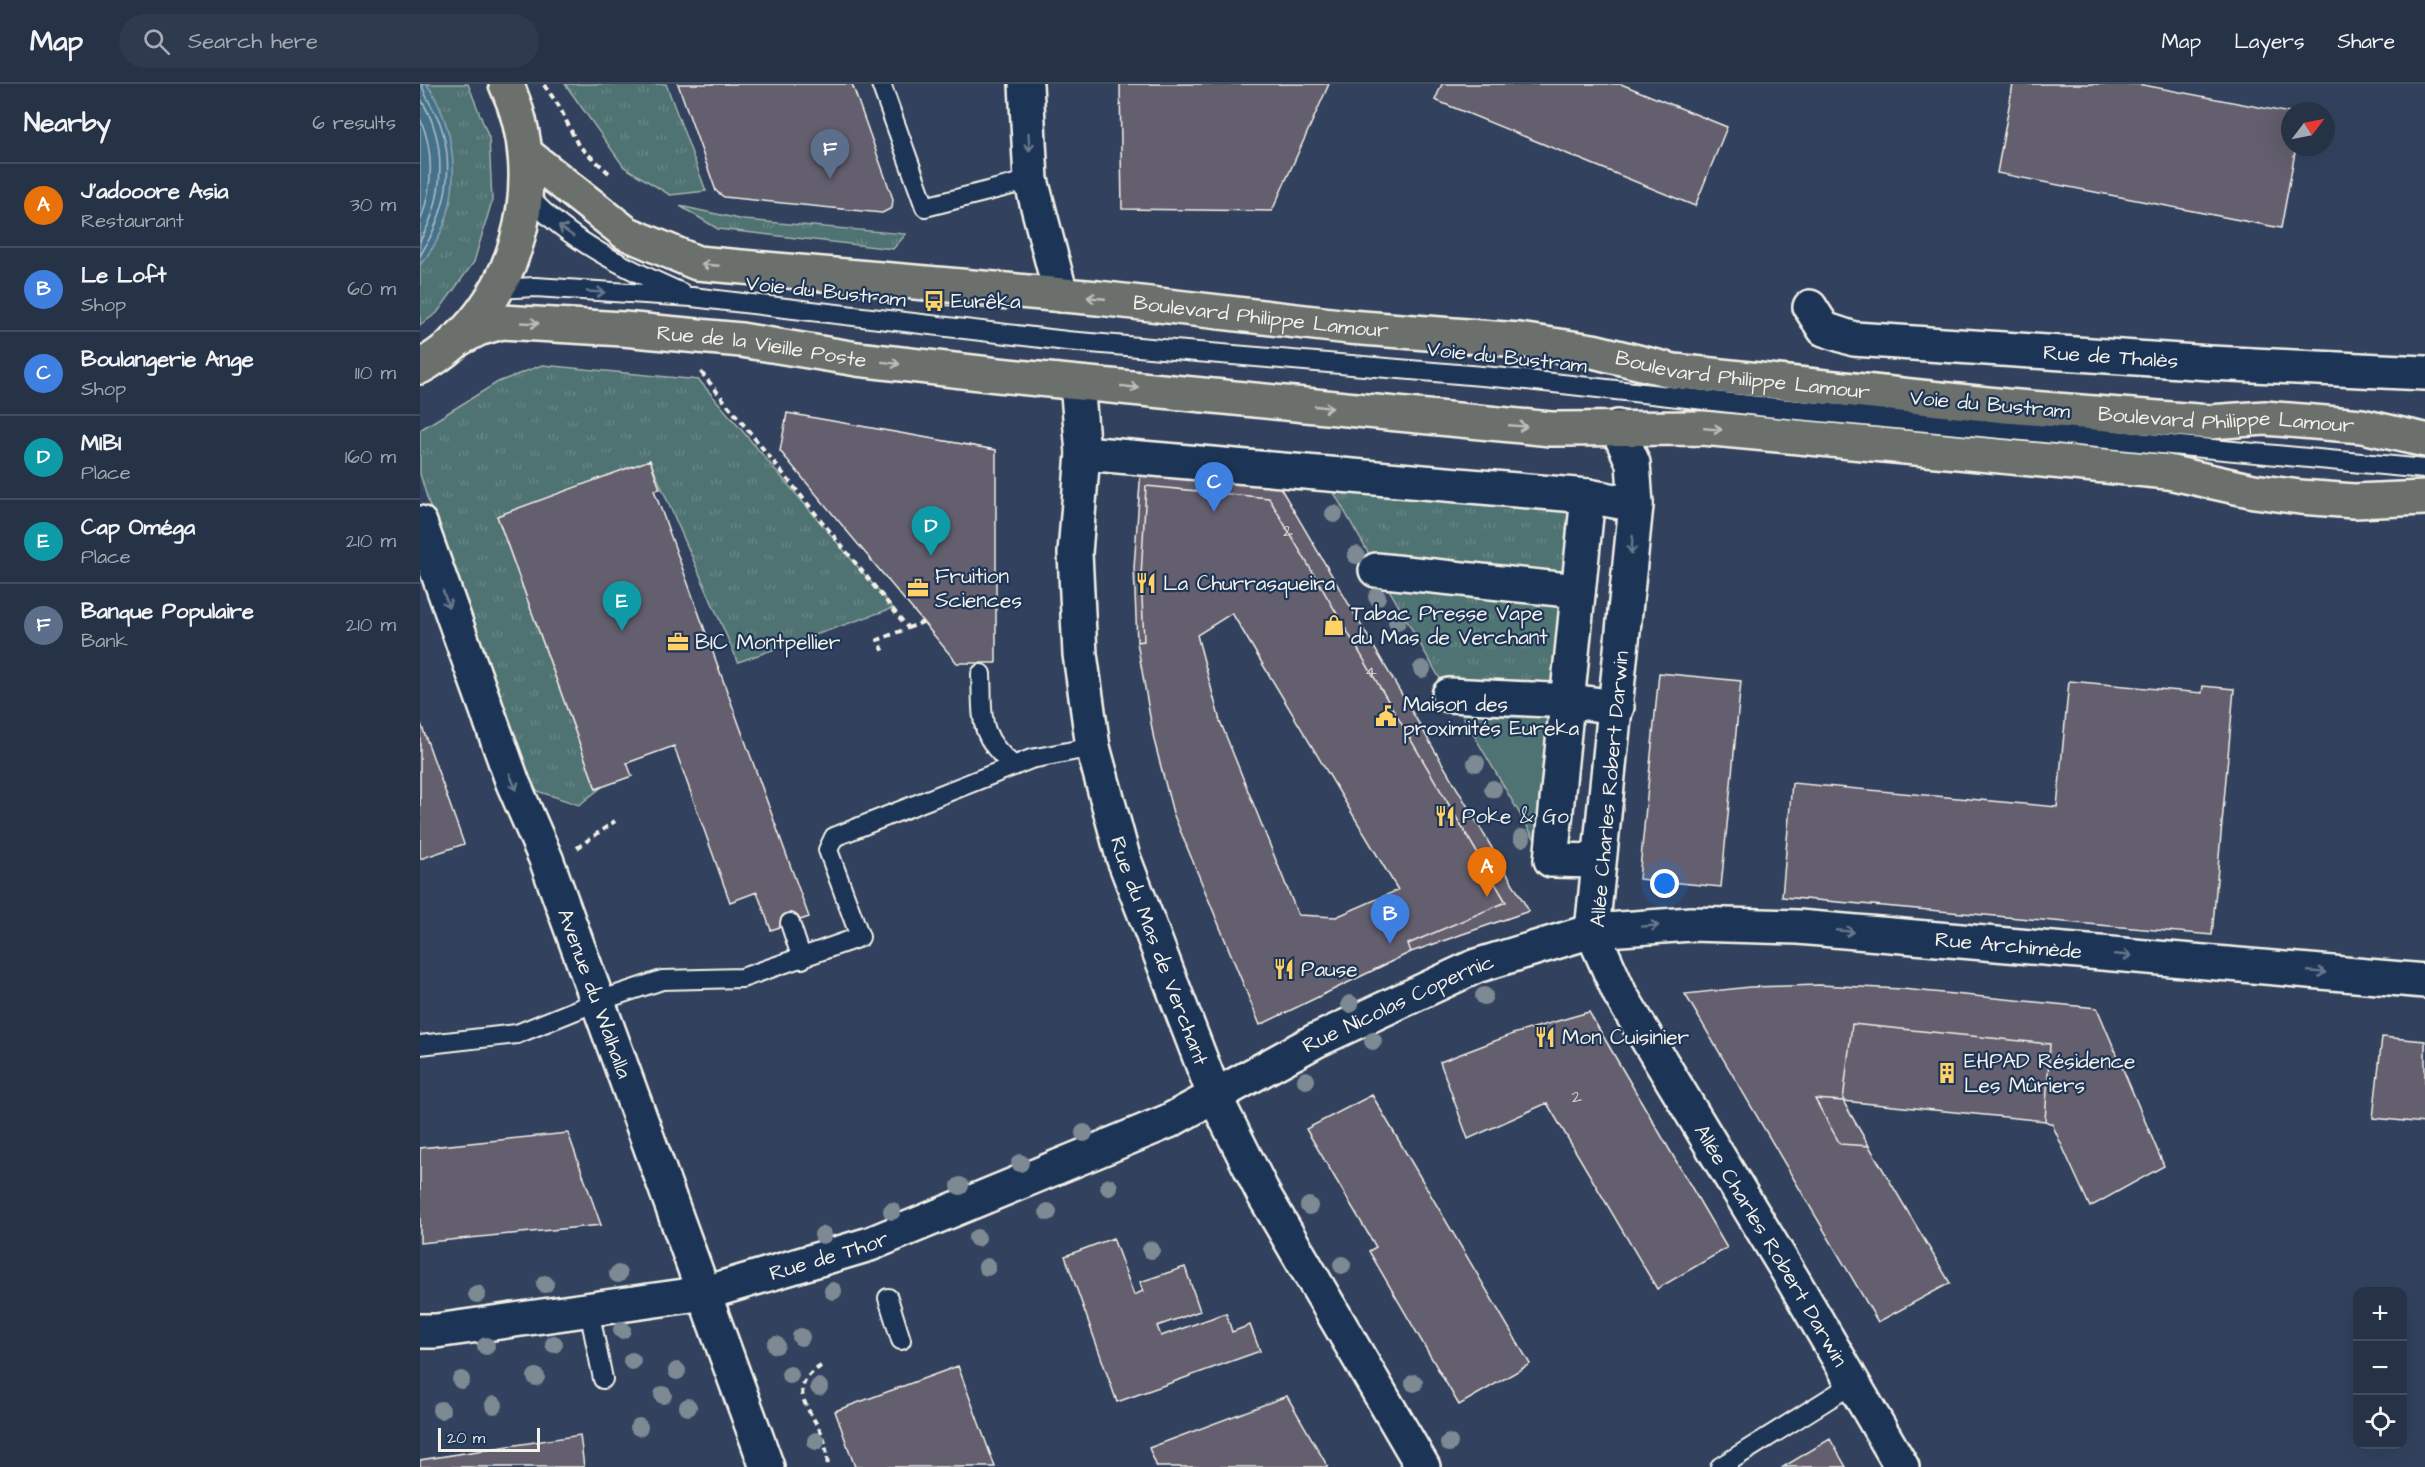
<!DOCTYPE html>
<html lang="en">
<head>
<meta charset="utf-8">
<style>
  :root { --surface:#263246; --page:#2e3a4d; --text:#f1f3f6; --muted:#a4aab3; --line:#424d5f; --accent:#bca0f2 }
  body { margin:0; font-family:"Architects Daughter",sans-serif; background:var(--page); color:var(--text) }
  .controls { position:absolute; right:18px; bottom:18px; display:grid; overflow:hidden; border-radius:12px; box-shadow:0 6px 24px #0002 }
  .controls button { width:54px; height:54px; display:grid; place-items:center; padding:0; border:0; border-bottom:2px solid var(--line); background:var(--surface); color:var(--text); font:30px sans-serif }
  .compass { position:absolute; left:1861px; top:18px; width:54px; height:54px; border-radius:50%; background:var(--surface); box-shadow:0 6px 24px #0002; rotate:58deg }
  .scale { position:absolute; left:18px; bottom:15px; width:102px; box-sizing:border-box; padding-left:6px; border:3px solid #f4f1e8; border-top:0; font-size:16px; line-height:21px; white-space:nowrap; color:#f4f1e8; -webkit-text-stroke:4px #1d3557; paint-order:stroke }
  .you { position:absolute; left:1245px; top:800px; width:21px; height:21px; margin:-15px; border:4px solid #fff; border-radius:50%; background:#1a73e8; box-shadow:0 0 0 9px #1a73e833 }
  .badge { display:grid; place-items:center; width:39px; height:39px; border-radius:50%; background:var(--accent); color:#fff; font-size:20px; font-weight:700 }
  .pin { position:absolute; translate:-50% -50px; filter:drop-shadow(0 2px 3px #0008) }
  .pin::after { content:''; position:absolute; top:32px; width:21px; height:18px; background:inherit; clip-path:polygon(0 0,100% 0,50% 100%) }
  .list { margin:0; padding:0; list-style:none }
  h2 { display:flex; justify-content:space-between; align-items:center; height:78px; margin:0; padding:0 24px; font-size:26px }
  h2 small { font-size:20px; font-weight:400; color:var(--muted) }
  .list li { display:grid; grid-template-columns:39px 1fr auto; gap:18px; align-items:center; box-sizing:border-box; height:84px; padding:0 24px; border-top:2px solid var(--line) }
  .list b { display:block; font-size:22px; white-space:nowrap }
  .list p { margin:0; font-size:20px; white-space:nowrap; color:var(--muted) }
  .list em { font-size:20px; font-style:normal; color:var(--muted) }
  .icon { flex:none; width:33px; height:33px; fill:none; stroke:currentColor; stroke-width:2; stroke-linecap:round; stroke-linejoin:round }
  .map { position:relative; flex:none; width:2005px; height:1383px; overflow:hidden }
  header { display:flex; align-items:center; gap:36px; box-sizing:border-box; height:84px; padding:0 30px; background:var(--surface); border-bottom:2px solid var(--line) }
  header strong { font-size:28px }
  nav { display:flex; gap:33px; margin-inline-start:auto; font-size:21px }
  .search { width:420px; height:54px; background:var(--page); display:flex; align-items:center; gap:15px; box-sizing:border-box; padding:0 21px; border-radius:33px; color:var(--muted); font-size:22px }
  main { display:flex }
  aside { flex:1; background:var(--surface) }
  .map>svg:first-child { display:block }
</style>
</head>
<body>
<header>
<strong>Map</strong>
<div class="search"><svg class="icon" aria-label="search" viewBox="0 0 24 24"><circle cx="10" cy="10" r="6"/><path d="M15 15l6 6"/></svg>Search here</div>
<nav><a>Map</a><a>Layers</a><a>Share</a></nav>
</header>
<main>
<aside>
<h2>Nearby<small>6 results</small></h2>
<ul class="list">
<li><span class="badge" style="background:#e8710a">A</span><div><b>J'adooore Asia</b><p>Restaurant</p></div><em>30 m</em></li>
<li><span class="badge" style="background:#3f7fe0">B</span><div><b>Le Loft</b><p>Shop</p></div><em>60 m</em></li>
<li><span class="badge" style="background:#3f7fe0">C</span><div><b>Boulangerie Ange</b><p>Shop</p></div><em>110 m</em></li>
<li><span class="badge" style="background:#0f9aa8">D</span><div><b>MIBI</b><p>Place</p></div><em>160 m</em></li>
<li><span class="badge" style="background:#0f9aa8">E</span><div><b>Cap Oméga</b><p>Place</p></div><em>210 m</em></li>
<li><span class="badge" style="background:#5c6f8a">F</span><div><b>Banque Populaire</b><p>Bank</p></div><em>210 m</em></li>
</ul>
</aside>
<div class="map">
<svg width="2005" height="1383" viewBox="0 0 2005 1383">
  <defs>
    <pattern id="grass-tufts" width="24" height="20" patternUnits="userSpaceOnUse" patternTransform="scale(1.5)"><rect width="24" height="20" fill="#4f7272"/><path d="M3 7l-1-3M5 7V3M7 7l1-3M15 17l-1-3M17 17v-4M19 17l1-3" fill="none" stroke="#698786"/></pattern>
  </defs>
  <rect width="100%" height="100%" fill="#32425e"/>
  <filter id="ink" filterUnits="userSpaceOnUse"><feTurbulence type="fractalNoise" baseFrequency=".0167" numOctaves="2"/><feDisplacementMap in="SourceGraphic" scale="12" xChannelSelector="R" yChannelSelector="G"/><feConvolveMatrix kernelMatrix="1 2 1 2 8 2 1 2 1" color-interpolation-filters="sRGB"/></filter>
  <g filter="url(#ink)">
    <path fill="url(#grass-tufts)" stroke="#a2b2ad" stroke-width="1.5" d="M0,0H48L69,54L72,117L54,178L17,229L0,241Z
      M145,0H246L286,107L250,111L204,83Z
      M260,122L324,136L486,150L473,165L298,145Z
      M122,281L279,296L473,524L318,578L230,377L77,432L176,705L182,703L159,721L93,699L0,390V346L78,298Z
      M905,393L1151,420L1139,607L1023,600Z"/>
    <path fill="#4f7272" stroke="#a2b2ad" stroke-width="1.5" d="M1034,617L1140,627L1118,761Z"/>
    <path fill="#45718b" stroke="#8ba4b0" stroke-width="1.5" d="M0,0H7C42,54 44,130 0,181Z"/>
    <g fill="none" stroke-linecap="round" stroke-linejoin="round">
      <path stroke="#aebec3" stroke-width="1.5" d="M0,14C28,57 25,114 0,157
        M0,34C15,69 13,103 0,138
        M0,172C24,132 36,88 21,42C17,28 4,14 2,0"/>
    </g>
    <path fill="#635f6e" stroke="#f4f1e8" stroke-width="1.5" fill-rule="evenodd" d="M258,0H432L473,115L472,124L462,129L304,113L296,107Z
      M700,0H909L852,127L702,125Z
      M1022,0H1201L1307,43L1275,122L1015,16Z
      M1593,0H1718L1870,29V63H1876L1861,144L1577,89Z
      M523,212L586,218V226L522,221Z
      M367,329L576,366V579H537L503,538L360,367Z
      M230,376L240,405L234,406L389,833L351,846L337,808L310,818L254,662L207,679L212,692L176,705L77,432Z
      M721,385L857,398L1109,827L991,868L988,860L1086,818L849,414L726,402L721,493L724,557L717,558L714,484Z
      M726,402L849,414L1086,818L988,860L991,868L840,941L753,729L734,656L717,558L724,557L721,493ZM812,529L978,806L916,833L878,831L800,637L777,551Z
      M1239,589L1321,597L1301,803L1219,795Z
      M1649,597L1782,609L1783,602L1814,605L1792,851L1362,813L1372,699L1637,723Z
      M0,637L44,760L0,775Z
      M1399,901L1482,905L1677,924L1744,1082L1670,1123L1632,1040L1625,1037L1630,960L1432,940L1423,1017L1395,1015L1420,1060L1449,1062L1530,1199L1458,1238L1265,910L1330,903Z
      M1169,928L1307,1164L1237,1205L1127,1019L1048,1055L1020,978L1093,950Z
      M1432,940L1630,960L1625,1037L1423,1017Z
      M1962,953L2005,957V1039L1953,1034Z
      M952,1011L1110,1280L1039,1321L949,1167L956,1163L886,1045Z
      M1395,1015L1423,1017L1449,1062L1420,1060Z
      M148,1049L181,1141L0,1159V1064Z
      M693,1154L714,1211L723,1207L720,1198L765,1183L780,1227L737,1242L741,1252L806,1229L812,1248L830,1241L840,1267L697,1318L645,1172Z
      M538,1282L575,1383H435L415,1327Z
      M867,1312L908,1383H737L729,1364Z
      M160,1351L164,1383H0V1376Z
      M1410,1355L1426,1383H1363Z"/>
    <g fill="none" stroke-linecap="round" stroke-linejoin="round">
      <defs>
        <path id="lane" d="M461,0L505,123L611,96
          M107,111C149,157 205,184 262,209
          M75,205L115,203L272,213L647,257L1097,295L1347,323L2005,385
          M561,590C563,634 557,652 594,682
          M370,839L382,875
          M0,961L97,950L176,918L242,896L322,894L440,853L408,766L414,753L611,675L673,663
          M468,1214L481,1256
          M169,1226L183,1295
          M1300,1383L1434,1299"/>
        <g id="street">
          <path d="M606,0L611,96L641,211"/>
          <path id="s1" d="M1390,223L1404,245L1434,255L1790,279L2005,289"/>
          <path id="s2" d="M651,299L658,310L663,369L655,469L660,570L673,663L703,773L795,1013L844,1111L1003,1383"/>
          <path id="s3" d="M1197,343L1213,379L1216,421L1172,847L1200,910L1373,1196L1482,1383"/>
          <path d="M663,369L1168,412L1216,421"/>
          <path d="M1168,412L1131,776L1178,777"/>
          <path id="s4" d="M0,439L93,699L126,775L347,1383"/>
          <path d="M956,486L1158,507"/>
          <path d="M1029,611L1150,617L1197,623"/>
          <path id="s5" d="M0,1247H16L285,1209L450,1160L749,1037L895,957L1056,882L1172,847L1271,840L1378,843L2005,897"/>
        </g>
        <g id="primary">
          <path id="s6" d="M106,70L206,149L277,179L678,214L929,243L1099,256L1173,267L1254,287L1586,322L1790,338L1845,334L1942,342L2005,356"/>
          <path id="s7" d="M35,257L58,245L82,238L203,245L321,256L437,275L578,291L1131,345L1282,344L1748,388L1834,407L1880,413L1934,417L2005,414"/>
          <path d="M0,283C97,229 132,98 86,0"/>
        </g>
      </defs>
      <use href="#lane" stroke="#f4f1e8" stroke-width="22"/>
      <use href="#street" stroke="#f4f1e8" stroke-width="38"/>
      <use href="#primary" stroke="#f4f1e8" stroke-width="38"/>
      <path stroke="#f4f1e8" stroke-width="4" stroke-dasharray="6 4.5" stroke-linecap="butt" d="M124,1L139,22L158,61L190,90
        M281,288L488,544L458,556L465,570
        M488,544L503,538
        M157,764L195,737
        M401,1282C366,1304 388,1322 402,1350C406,1359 407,1373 408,1383"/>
      <use href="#lane" stroke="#1d3557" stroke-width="18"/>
      <use href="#street" stroke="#1d3557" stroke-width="33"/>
      <use href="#primary" stroke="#6c706d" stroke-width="33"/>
    </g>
    <g fill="#7d8a93">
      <circle cx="914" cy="430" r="9"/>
      <circle cx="936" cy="471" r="9"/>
      <circle cx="957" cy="513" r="9"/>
      <circle cx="977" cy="538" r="9"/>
      <circle cx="1002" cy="585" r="9"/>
      <circle cx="1056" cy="679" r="9"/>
      <circle cx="1073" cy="705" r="9"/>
      <circle cx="1102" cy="754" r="9"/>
      <circle cx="1064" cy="912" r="9"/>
      <circle cx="930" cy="920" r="9"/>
      <circle cx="953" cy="957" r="9"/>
      <circle cx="886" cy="996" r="9"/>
      <circle cx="664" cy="1049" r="9"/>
      <circle cx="600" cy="1079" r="9"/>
      <circle cx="540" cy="1102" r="9"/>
      <circle cx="689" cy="1103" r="9"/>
      <circle cx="889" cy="1122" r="9"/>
      <circle cx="472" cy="1127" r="9"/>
      <circle cx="628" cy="1128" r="9"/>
      <circle cx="403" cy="1151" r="9"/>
      <circle cx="557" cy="1154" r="9"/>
      <circle cx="731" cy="1166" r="9"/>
      <circle cx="922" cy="1181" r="9"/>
      <circle cx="567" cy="1183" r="9"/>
      <circle cx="198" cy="1190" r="9"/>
      <circle cx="125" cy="1200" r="9"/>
      <circle cx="413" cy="1207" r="9"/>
      <circle cx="57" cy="1210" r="9"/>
      <circle cx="202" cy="1246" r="9"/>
      <circle cx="381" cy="1253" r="9"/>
      <circle cx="134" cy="1260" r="9"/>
      <circle cx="356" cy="1261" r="9"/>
      <circle cx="66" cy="1262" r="9"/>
      <circle cx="212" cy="1277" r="9"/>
      <circle cx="257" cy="1287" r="9"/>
      <circle cx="370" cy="1291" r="9"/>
      <circle cx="116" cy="1293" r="9"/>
      <circle cx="41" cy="1296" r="9"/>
      <circle cx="994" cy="1299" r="9"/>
      <circle cx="399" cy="1303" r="9"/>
      <circle cx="243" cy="1311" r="9"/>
      <circle cx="74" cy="1321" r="9"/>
      <circle cx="268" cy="1323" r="9"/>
      <circle cx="21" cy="1326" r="9"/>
      <circle cx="219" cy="1343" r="9"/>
      <circle cx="396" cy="1357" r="9"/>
      <circle cx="1029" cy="1359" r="9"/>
    </g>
    <defs><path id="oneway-shaft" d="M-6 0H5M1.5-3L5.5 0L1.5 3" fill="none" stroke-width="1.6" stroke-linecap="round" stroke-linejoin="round" transform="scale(1.5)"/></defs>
    <g stroke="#68778a">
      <use href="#oneway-shaft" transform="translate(609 58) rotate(87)"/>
      <use href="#oneway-shaft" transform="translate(146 147) rotate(-145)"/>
      <use href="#oneway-shaft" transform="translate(176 208) rotate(3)"/>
      <use href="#oneway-shaft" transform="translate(1212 461) rotate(95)"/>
      <use href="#oneway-shaft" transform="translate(26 515) rotate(70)"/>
      <use href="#oneway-shaft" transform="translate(93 698) rotate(68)"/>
      <use href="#oneway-shaft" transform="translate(1230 842) rotate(-4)"/>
      <use href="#oneway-shaft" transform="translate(1425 847) rotate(5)"/>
      <use href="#oneway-shaft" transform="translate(1703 871) rotate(5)"/>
      <use href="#oneway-shaft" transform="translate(1897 888) rotate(5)"/>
    </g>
    <g stroke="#bebdb7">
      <use href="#oneway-shaft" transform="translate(290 181) rotate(-175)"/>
      <use href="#oneway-shaft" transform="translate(676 214) rotate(-175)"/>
      <use href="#oneway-shaft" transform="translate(110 239) rotate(3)"/>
      <use href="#oneway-shaft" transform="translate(471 279) rotate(7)"/>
      <use href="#oneway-shaft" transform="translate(710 303) rotate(6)"/>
      <use href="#oneway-shaft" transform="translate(904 323) rotate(6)"/>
      <use href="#oneway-shaft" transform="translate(1098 342) rotate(5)"/>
      <use href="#oneway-shaft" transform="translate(1293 345) rotate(5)"/>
    </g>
  </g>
  <defs>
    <symbol id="bus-bare" viewBox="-9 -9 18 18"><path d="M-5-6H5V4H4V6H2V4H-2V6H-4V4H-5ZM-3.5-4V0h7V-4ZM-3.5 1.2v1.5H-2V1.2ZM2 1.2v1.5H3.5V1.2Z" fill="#ffd166" stroke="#1d3557" stroke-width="2.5" paint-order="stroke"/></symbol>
    <symbol id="restaurant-bare" viewBox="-9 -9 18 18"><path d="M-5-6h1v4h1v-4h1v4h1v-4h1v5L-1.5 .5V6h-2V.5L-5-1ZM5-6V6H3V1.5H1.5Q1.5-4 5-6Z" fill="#ffd166" stroke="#1d3557" stroke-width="2.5" paint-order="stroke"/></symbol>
    <symbol id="office-bare" viewBox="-9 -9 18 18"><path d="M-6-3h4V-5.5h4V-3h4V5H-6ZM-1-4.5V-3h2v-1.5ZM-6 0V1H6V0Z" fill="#ffd166" stroke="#1d3557" stroke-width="2.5" paint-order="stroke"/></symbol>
    <symbol id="shop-bare" viewBox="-9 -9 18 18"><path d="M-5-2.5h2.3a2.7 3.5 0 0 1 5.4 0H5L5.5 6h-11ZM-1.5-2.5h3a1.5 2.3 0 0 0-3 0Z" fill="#ffd166" stroke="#1d3557" stroke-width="2.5" paint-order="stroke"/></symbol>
    <symbol id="civic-bare" viewBox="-9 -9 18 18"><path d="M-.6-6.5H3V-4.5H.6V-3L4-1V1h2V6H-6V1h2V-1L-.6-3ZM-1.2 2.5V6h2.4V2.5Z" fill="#ffd166" stroke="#1d3557" stroke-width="2.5" paint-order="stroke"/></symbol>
    <symbol id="building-bare" viewBox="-9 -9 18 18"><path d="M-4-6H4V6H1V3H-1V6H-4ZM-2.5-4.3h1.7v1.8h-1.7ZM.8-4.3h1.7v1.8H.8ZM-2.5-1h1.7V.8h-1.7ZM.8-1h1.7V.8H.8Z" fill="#ffd166" stroke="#1d3557" stroke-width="2.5" paint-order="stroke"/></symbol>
  </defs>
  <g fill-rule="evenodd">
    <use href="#bus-bare" x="499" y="202" width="30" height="30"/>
    <use href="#restaurant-bare" x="711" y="484" width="30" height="30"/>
    <use href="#office-bare" x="483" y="489" width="30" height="30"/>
    <use href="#shop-bare" x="899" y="526" width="30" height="30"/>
    <use href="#office-bare" x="243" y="543" width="30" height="30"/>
    <use href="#civic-bare" x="951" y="617" width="30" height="30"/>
    <use href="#restaurant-bare" x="1010" y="717" width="30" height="30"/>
    <use href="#restaurant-bare" x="849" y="870" width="30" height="30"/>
    <use href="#restaurant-bare" x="1110" y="938" width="30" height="30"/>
    <use href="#building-bare" x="1512" y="974" width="30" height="30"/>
  </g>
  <g text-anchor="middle" stroke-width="4.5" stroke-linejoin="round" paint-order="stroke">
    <g font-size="18" fill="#d0ccca">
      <text x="868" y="452">2</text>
      <text x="951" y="594">4</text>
      <text x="1157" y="1018">2</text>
    </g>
    <g font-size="21" fill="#f4f1e8" stroke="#1d3557">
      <text transform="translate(406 207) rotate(6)" y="7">Voie du Bustram</text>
      <text dy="7" stroke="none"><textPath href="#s6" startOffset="771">Boulevard Philippe Lamour</textPath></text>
      <text dy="7" stroke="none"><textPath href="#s7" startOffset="312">Rue de la Vieille Poste</textPath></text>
      <text transform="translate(1087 273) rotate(6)" y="7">Voie du Bustram</text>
      <text dy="7" stroke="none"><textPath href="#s1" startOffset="315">Rue de Thalès</textPath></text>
      <text dy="7" stroke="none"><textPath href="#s6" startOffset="1257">Boulevard Philippe Lamour</textPath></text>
      <text transform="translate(1570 320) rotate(5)" y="7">Voie du Bustram</text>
      <text dy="7" stroke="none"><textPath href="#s6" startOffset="1743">Boulevard Philippe Lamour</textPath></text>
      <text transform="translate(1189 705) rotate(-85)" y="7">Allée Charles Robert Darwin</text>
      <text dy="7" stroke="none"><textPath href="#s5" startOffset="1666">Rue Archimède</textPath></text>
      <text dy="7" stroke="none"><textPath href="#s2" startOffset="582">Rue du Mas de Verchant</textPath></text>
      <text dy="7" stroke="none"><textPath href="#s4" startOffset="502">Avenue du Walhalla</textPath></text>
      <text dy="7" stroke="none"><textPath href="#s5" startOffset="1041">Rue Nicolas Copernic</textPath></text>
      <text dy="7" stroke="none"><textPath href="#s3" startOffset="872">Allée Charles Robert Darwin</textPath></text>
      <text dy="7" stroke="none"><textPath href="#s5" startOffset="417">Rue de Thor</textPath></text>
    </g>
    <g font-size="21" fill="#f4f1e8" stroke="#1d3557" text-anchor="start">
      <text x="531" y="224">Eurêka</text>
      <text x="515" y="499">Fruition<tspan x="515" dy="24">Sciences</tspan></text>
      <text x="743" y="506">La Churrasqueira</text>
      <text x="931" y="536">Tabac Presse Vape<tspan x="931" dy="24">du Mas de Verchant</tspan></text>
      <text x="275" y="565">BIC Montpellier</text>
      <text x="983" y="627">Maison des<tspan x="983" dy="24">proximités Eureka</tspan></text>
      <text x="1042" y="739">Poke &amp; Go</text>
      <text x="881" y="892">Pause</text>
      <text x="1142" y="960">Mon Cuisinier</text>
      <text x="1544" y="984">EHPAD Résidence<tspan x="1544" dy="24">Les Mûriers</tspan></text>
    </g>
  </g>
</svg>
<div class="controls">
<button>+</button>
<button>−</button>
<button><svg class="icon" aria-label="locate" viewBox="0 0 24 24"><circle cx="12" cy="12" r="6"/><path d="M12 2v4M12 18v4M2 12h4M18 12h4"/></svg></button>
</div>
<svg class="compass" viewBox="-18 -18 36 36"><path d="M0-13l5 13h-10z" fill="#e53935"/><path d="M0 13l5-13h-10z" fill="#a4aab3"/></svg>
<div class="scale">20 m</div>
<div class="you"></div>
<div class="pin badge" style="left:1067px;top:813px;background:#e8710a">A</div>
<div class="pin badge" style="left:970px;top:860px;background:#3f7fe0">B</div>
<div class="pin badge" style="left:794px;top:428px;background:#3f7fe0">C</div>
<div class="pin badge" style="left:511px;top:472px;background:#0f9aa8">D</div>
<div class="pin badge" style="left:202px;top:547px;background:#0f9aa8">E</div>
<div class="pin badge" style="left:410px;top:95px;background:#5c6f8a">F</div>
</div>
</main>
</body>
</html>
